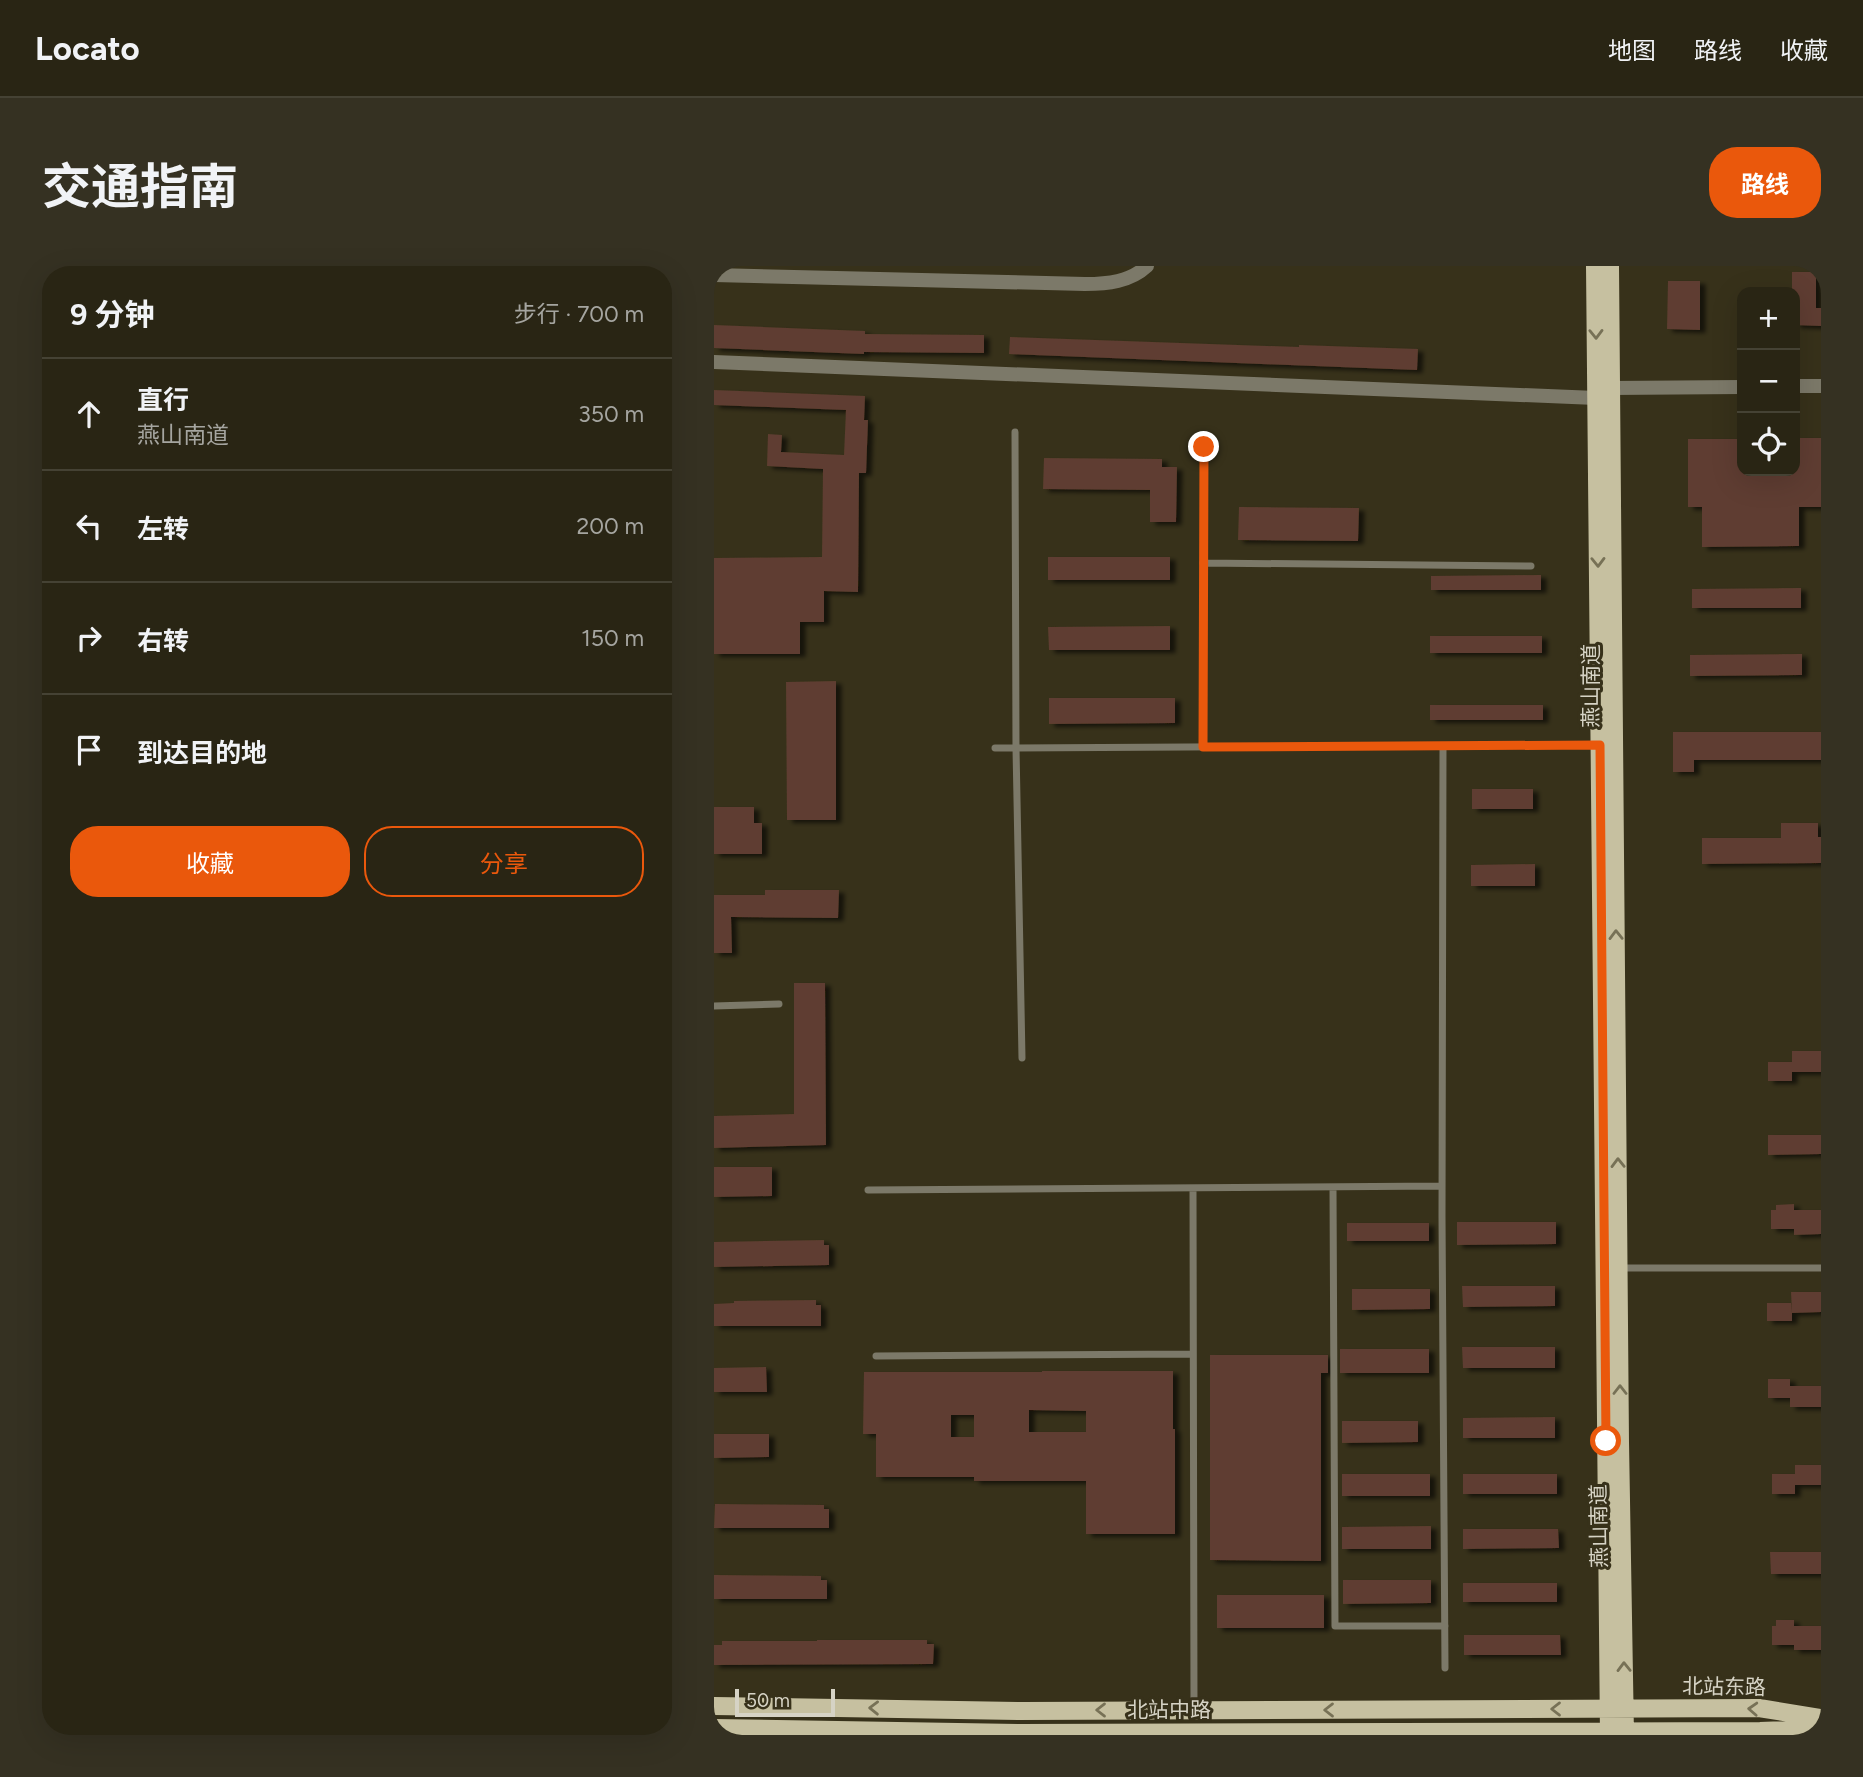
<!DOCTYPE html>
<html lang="zh">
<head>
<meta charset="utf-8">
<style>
  :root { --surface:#292514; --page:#353122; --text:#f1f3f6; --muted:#a5a5a0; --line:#454234; --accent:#ea580c }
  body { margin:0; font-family:Figtree,"Noto Sans SC",sans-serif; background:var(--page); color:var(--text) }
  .controls { position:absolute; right:21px; top:21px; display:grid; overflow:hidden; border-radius:14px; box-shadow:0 7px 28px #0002 }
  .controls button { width:63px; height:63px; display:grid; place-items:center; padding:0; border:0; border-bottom:2px solid var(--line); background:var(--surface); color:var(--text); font:35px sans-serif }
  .scale { position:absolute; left:21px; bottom:18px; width:100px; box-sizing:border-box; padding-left:7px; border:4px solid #d6d3c5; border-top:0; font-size:19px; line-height:24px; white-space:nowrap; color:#d6d3c5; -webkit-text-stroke:5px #37311a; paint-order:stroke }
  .stop { position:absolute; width:21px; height:21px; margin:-16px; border:5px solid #ea580c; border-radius:50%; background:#fff }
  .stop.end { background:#ea580c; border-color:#fff; box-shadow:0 2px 7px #0008 }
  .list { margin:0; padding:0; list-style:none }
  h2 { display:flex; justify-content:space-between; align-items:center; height:91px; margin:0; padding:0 28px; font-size:30px }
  h2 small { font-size:23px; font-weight:400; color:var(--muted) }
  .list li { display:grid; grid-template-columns:46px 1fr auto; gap:21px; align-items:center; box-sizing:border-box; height:112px; padding:0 28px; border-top:2px solid var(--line) }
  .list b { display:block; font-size:26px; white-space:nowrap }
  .list p { margin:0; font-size:23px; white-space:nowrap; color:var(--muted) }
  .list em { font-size:23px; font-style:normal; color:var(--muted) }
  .actions { display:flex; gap:14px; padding:21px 28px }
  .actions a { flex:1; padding:16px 0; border:2px solid var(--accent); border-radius:28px; text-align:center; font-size:24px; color:var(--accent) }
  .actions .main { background:var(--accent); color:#fff }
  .icon { flex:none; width:38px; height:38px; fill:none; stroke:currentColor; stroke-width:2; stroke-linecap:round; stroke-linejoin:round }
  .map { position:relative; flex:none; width:1107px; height:1469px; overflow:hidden; border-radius:28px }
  header { display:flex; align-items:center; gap:42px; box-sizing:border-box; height:98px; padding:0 35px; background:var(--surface); border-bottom:2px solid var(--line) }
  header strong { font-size:33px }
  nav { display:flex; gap:38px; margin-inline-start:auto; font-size:24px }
  .intro { display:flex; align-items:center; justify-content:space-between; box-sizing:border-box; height:168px; padding:0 42px }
  h1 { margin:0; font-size:49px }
  .button { padding:18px 32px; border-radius:28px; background:var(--accent); color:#fff; font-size:24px; font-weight:700 }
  main { display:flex; gap:42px; padding:0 42px }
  aside { flex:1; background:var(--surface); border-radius:28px; box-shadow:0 7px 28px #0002 }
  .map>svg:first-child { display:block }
</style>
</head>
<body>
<header>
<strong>Locato</strong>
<nav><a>地图</a><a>路线</a><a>收藏</a></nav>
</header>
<div class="intro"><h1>交通指南</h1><a class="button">路线</a></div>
<main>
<aside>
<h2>9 分钟<small>步行 · 700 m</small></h2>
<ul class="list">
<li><svg class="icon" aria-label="ahead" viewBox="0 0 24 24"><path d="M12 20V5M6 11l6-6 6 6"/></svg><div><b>直行</b><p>燕山南道</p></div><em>350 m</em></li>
<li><svg class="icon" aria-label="left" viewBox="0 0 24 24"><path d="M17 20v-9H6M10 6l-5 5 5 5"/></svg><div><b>左转</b></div><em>200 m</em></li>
<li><svg class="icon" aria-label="right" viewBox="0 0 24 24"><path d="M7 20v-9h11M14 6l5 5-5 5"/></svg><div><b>右转</b></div><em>150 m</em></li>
<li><svg class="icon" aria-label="arrive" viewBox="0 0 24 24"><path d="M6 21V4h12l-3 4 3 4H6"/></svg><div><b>到达目的地</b></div></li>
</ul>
<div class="actions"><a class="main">收藏</a><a>分享</a></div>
</aside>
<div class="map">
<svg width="1107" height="1469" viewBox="0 0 1107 1469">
  <defs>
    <filter id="shadow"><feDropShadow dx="5.5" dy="3" stdDeviation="2" flood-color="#0009"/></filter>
  </defs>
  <rect width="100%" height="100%" fill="#37311a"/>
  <path fill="#5e3e30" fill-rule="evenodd" filter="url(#shadow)" d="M1078,6H1102V42H1107V60L1081,59V26H1078Z
    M954,15H986V64L953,63Z
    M0,59L151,65V68L270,69V87L150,86V88L0,82Z
    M296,71L585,81V79L704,83L703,104L295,88Z
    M0,124L151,130L150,154H154L152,207H145L144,326L110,325V356H86V388H0V292L108,291L109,203L53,200L54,168L68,169L67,186L130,189L132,144L0,139Z
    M1081,172H1107V241H1085V280L988,281V241H974V173H1028V205H1081Z
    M330,192L448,193V201H463L462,256H436V224L329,223Z
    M525,241L645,242L644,275L524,274Z
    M334,291H456V314H334Z
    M827,309V324H717V310Z
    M1087,322V342H978V323Z
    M456,360V384H335L334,361Z
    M716,370H828V387H716Z
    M1088,388V409L976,410V389Z
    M122,415V554H73L72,416Z
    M335,432H461V457L335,458Z
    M716,439H829V454H716Z
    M959,466H1107V494H980V506H959Z
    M758,523H819V543H758Z
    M0,541H40V557H48V588H0Z
    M1067,557H1104V571H1107V597L988,598V572H1067Z
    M821,598V620H757V599Z
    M51,624H125L124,652L17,651L18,687H0V629H51Z
    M80,717H111L112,879L0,882V850L80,848Z
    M1078,785H1107V806H1078V815H1054V796H1078Z
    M1054,869H1107V888L1054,889Z
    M0,901H58V930L0,931Z
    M1080,938V944H1107V968L1080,969V963H1057V944H1062V939Z
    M743,956H842V978L743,979Z
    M633,957H715V975H633Z
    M110,974V979H115V999L0,1001V976Z
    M748,1020H841V1040L749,1041Z
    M638,1023H716V1043L638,1044Z
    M1077,1026H1107V1046L1078,1047Z
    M102,1034V1039H107V1060H0V1038L20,1037V1035Z
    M1053,1037H1078V1055H1053Z
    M748,1081H841V1102H749Z
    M626,1083H715V1107H626Z
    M496,1089H614V1107H607V1295L496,1294Z
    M52,1101L53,1126H0V1102Z
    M328,1105H459V1163H461V1268H372V1215H260V1211H162V1168H149L150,1106H328ZM315,1144L372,1145V1166H315ZM237,1149H260V1171H237Z
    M1054,1113H1076V1120H1107V1141H1076V1132H1054Z
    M841,1151V1172H749V1152Z
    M628,1155H704V1176L628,1177Z
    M0,1168H55V1191L0,1192Z
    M1081,1199H1107V1219H1081V1228H1058V1208H1081Z
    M628,1208H716V1230H628Z
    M749,1208H843V1228H749Z
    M1,1238L110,1239V1243H115V1262H0Z
    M717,1260V1283H628V1261Z
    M749,1263H844L845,1282L749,1283Z
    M1056,1286H1107V1308H1057Z
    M0,1309L107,1310V1314H113V1333H0Z
    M629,1314H717V1337L629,1338Z
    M749,1317H843V1336H749Z
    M503,1329H610V1362H503Z
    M1062,1354H1080V1360H1107V1384H1080V1379H1058V1360H1062Z
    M750,1369H846L847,1389H750Z
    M103,1374H213V1378H220L219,1398L0,1399V1379H8V1375H103Z"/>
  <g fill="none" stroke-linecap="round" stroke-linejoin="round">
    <path stroke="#7c7969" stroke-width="7" d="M301,166L302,482L308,792
      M489,297L817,300
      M729,480L728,950L731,1402
      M489,481L490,181
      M281,482L885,479
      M0,740L65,738
      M619,921L621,1360H731
      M479,923L480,1443
      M154,924L728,920
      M906,1002H1107
      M162,1090L479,1088"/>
    <path stroke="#7c7969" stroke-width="14" d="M0,9L371,18C393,18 416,16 433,0
      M0,96L882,132
      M1081,120H1107
      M897,122L1028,121"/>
    <path stroke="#c6c0a0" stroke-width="18" d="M881,0L895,1469
      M896,0L906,1176L911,1469
      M0,1440L308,1445L1045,1442L1107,1452
      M0,1462L307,1467L1046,1465L1107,1463"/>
  </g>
  <defs><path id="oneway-chevron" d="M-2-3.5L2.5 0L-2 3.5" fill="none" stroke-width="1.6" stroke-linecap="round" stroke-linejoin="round" transform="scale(1.75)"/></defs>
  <g stroke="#777156">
    <use href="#oneway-chevron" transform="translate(882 68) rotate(89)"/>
    <use href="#oneway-chevron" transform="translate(884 296) rotate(89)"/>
    <use href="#oneway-chevron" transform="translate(902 669) rotate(-91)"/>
    <use href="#oneway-chevron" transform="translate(904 897) rotate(-91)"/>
    <use href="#oneway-chevron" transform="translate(906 1124) rotate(-90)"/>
    <use href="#oneway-chevron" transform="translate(910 1401) rotate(-91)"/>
    <use href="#oneway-chevron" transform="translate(160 1442) rotate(-179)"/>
    <use href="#oneway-chevron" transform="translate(842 1443) rotate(180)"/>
    <use href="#oneway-chevron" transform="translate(1039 1443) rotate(-177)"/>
    <use href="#oneway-chevron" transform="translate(387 1444) rotate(180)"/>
    <use href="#oneway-chevron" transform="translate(615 1444) rotate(180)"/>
  </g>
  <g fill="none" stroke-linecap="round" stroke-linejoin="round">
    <path stroke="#ea580c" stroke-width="9" d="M490,181L489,481L886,479L892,1175"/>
  </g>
  <g text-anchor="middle" stroke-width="6" stroke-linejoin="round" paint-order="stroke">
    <g font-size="21" fill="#d6d3c5" stroke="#37311a">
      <text transform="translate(877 420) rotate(-90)" y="7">燕山南道</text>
      <text transform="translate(885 1260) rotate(-91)" y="7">燕山南道</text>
      <text transform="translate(1010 1421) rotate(1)" y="7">北站东路</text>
      <text x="455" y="1451">北站中路</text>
    </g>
  </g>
</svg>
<div class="controls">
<button>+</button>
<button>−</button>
<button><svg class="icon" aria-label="locate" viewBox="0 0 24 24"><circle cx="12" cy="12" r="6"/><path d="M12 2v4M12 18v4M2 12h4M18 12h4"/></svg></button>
</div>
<div class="scale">50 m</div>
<div class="stop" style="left:892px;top:1175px"></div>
<div class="stop end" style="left:490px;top:181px"></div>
</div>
</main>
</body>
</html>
